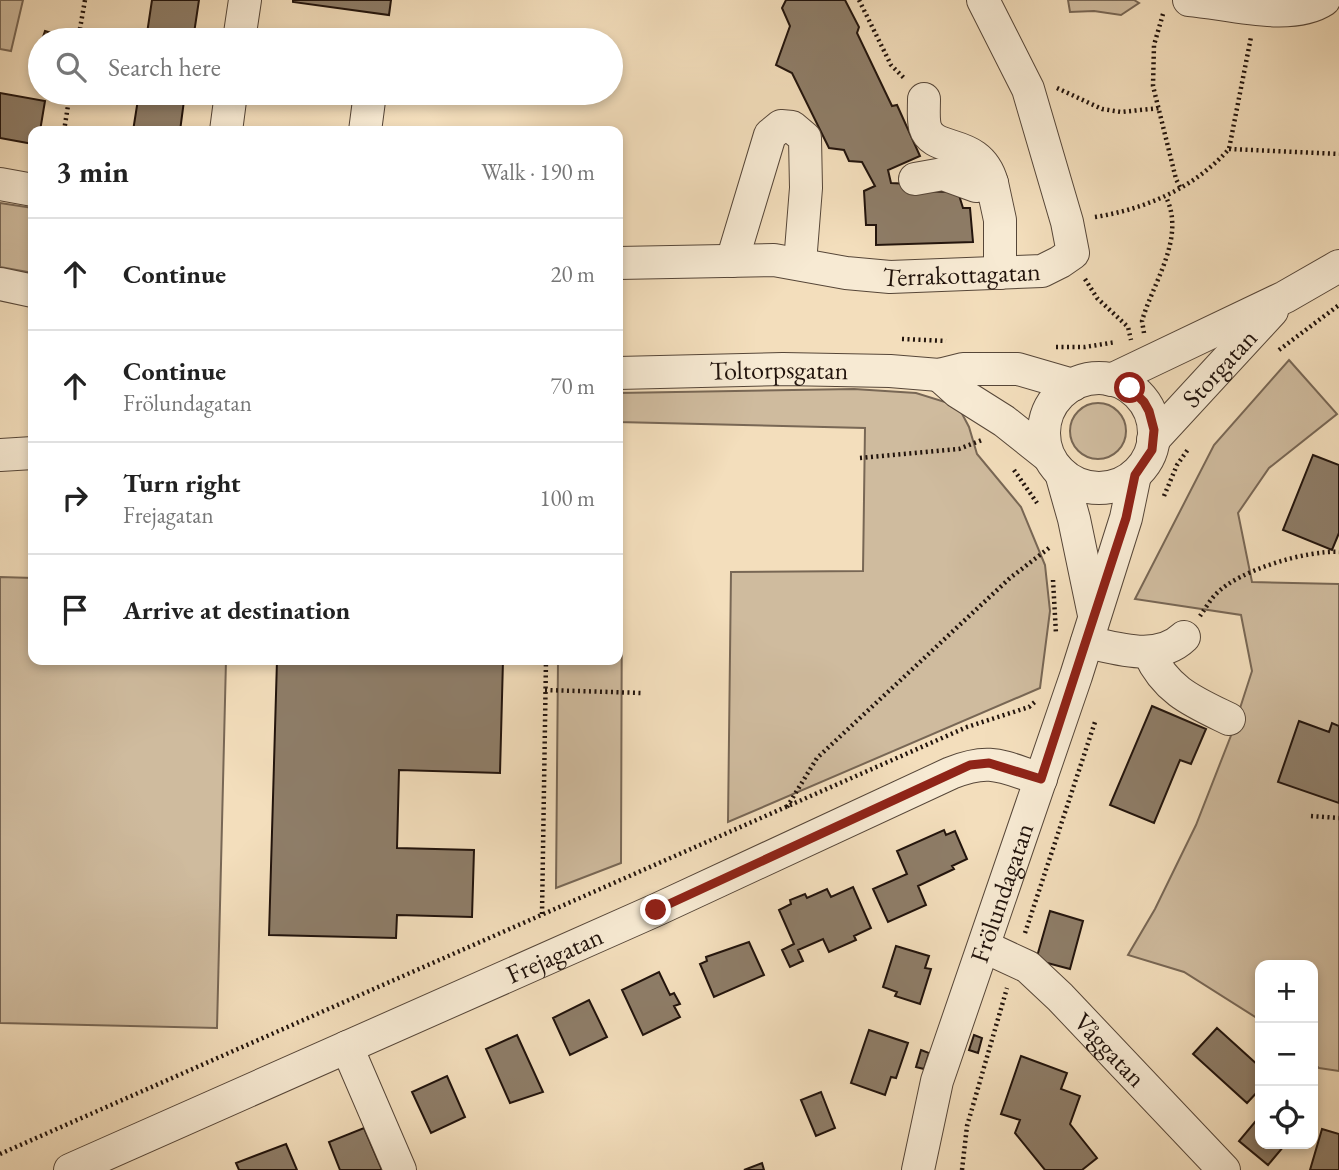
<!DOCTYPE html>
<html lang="en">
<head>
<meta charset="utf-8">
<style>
  :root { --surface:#fff; --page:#f2f2f2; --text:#222; --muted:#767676; --line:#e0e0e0 }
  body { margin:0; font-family:"EB Garamond",serif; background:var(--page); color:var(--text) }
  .controls { position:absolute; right:21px; bottom:21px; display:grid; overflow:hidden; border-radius:14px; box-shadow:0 4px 10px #0003 }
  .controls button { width:63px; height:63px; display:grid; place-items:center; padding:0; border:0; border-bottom:2px solid var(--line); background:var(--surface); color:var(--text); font:35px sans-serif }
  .stop { position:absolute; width:21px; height:21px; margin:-16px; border:5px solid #8f2418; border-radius:50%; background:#fff }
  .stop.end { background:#8f2418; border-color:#fff; box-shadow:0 2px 7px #0008 }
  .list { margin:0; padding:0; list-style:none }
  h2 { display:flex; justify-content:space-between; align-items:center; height:91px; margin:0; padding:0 28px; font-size:30px }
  h2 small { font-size:23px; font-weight:400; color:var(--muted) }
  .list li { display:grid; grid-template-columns:46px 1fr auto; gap:21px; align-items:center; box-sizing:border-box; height:112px; padding:0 28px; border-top:2px solid var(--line) }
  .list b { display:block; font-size:26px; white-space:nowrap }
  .list p { margin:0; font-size:23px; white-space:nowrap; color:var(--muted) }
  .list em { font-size:23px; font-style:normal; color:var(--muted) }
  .icon { flex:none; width:38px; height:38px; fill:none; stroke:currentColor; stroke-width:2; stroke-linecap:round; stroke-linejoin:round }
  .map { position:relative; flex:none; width:1339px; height:1170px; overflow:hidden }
  .search { position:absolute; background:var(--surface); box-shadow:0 4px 10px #0003; left:28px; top:28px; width:595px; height:77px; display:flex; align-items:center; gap:18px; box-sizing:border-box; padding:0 24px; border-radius:38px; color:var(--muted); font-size:26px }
  .panel { position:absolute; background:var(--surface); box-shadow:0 4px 10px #0003; left:28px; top:126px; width:595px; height:539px; border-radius:14px }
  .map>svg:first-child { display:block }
</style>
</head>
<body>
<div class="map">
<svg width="1339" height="1170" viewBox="0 0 1339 1170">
  <rect width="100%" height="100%" fill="#f3debc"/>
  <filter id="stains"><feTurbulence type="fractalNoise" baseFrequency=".00286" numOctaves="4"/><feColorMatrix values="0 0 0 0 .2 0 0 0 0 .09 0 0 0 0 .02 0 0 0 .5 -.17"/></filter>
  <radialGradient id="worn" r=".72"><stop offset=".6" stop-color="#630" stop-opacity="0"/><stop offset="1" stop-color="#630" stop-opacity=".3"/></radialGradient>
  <path fill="#cfbb9e" stroke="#786755" stroke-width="2" d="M0,0H23L11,51L0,49Z
    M1068,0H1134L1139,3L1121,15L1094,11L1070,12Z
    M0,203L33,208V273L0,267Z
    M1289,360L1337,414L1269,468L1238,513L1252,582L1339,584V1071L1319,1068L1313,1063V965H1260V1020L1184,972L1128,955L1155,909L1196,825L1232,733L1252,671L1241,615L1135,599L1214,445Z
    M854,389L916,393L958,406L969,427L977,454L1021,507L1045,565L1050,611L1040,688L728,822L731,572L863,571L865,428L618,422V393Z
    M1070 431a28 28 0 1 1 56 0a28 28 0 1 1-56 0Z
    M618,573H622L621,863L556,888L558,660H618Z
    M0,577L33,578V660H226L217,1028L0,1023Z"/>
  <path fill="#8e7d68" stroke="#21130c" stroke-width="2" d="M152,0H199L193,40H146Z
    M293,0H391L389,15L293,2Z
    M786,0H845L859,27L857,33L892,106L897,105L920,156L888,170L891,183L911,184L912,191L958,192L963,208H970L973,242L876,245V225H866L864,191L875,186L862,162L849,161L844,150L829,148L792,73L776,65L790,26L782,8Z
    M45,31L64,37L63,40H42Z
    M0,93L45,101L40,131H33V144L0,138Z
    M139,93H185L180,131H133Z
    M1313,455L1339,465V533L1332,550L1283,530Z
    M277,660H503L500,773L399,770L397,848L474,850L472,917L397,915L396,938L269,935Z
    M1152,706L1206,729L1191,764L1180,760L1154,823L1110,805Z
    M1299,721L1329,732L1332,723L1339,726V803L1278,782Z
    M944,830L946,835L955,831L967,859L952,866L954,869L918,886L926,905L888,922L873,889L907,874L897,851Z
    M853,887L871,928L854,936L856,940L829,952L823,939L798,950L803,961L790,967L782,950L794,944L779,910L791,904L790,900L805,894L807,898L827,889L831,897Z
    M1050,911L1083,921L1070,969L1036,960Z
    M749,942L764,975L714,997L700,964L707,961L706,957Z
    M896,946L929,956L925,968L931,969L920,1004L895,996L897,992L883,987Z
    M659,972L670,995L674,993L680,1004L674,1006L680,1017L643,1035L622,990Z
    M589,1000L607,1037L570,1055L553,1018Z
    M1217,1028L1260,1067V1089L1247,1103L1193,1054Z
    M869,1030L908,1043L896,1078L891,1077L885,1095L851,1083Z
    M517,1035L543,1092L510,1103L486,1049Z
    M974,1035L982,1038L978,1053L969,1050Z
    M921,1050L929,1053L924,1069L916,1067Z
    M1021,1056L1067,1073L1061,1089L1080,1096L1070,1124L1097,1158L1082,1170H1045L1015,1133L1020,1120L1001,1114Z
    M447,1076L465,1117L431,1133L412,1092Z
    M821,1092L835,1128L816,1136L801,1100Z
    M1255,1122L1260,1126V1144H1281L1284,1146L1268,1165L1239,1141Z
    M364,1128L382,1170H340L329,1142Z
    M1322,1129L1339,1134V1170H1310Z
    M286,1144L297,1170H239L236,1163Z
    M762,1163L764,1170H744Z"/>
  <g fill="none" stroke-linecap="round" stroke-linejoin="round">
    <defs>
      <g id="minor">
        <path d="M1189,0C1227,3 1291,22 1324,0"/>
        <path d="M239,40L245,0"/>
        <path d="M924,99C924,108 923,119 925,127C933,155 979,136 992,183"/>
        <path d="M226,131L231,93"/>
        <path d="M365,131L370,93"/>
        <path d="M915,179L943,174L976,186L992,183L1000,220V273"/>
        <path d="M0,184L33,190"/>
        <path d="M732,261L770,135L781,126L792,127L805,138L806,188L800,263"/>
        <path id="s1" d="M618,263L774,260L846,273L890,277L1042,271L1060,262L1073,253L1067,222L1028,89L983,0"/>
        <path d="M0,284L33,291"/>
        <path id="s2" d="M618,373L783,369L890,371L939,375L963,369H1018L1073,385"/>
        <path d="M939,375L958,392L1004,421L1048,456"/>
        <circle cx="1099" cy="433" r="55"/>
        <path d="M1111,380L1285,297L1339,266"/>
        <path id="s3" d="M1153,440L1272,311"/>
        <path d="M0,455L33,453"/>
        <path d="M1061,473L1074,519L1094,615"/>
        <path d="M1087,642C1119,649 1158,662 1184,637"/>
        <path d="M1149,653C1166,691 1194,702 1229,719"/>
        <path id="s4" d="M985,947L1028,967L1060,997L1224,1170"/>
        <path d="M347,1047L400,1170"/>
        <path id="s5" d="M70,1170L656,910L951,773C991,757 1002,767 1041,779"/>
        <path id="s6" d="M918,1170L937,1081L1076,676L1126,518L1135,475"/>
      </g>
    </defs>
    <use href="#minor" stroke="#564638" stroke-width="34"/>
    <path stroke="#21130c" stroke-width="4.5" stroke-dasharray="2 3.5" stroke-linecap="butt" d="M859,0L891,65L904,78
      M1163,14L1154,45L1153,86L1176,179L1180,187
      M78,40L85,0
      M1057,88L1102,109L1121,112L1160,108
      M64,131L70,93
      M1229,149L1339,154
      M1095,217C1146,209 1194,188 1229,149L1251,37
      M1085,279L1097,298L1128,327L1131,340
      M1144,333L1142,321C1153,282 1186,238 1166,197
      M902,339L946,341
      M1056,347H1085L1116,342
      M1279,350L1339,305
      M860,458L959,449L982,440
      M1014,470L1037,503
      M1164,496L1177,465L1189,448
      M1053,580L1056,634
      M1200,616C1205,609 1210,600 1216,594C1239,570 1307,550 1339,552
      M545,690L642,693
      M787,807L817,758L1010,578L1049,548
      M1311,816L1339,818
      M542,914L546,660
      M1025,933L1096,719
      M0,1154L967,727L1029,707L1036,701
      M962,1170L967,1126L1007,988"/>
    <use href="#minor" stroke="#f7ead3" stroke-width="32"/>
  </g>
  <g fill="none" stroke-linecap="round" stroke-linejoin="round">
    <path stroke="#8f2418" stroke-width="9" d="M656,910L970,765L989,763L1041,779L1126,518L1135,475L1152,450L1154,430L1149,411L1144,402L1130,388"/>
  </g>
  <g text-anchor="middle" stroke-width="5" stroke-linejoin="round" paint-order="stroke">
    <g font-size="26" fill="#21130c" stroke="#f7ead3">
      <text dy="9" stroke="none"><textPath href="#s1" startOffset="345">Terrakottagatan</textPath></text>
      <text dy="9" stroke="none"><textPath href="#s3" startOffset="98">Storgatan</textPath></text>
      <text dy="9" stroke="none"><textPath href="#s2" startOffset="161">Toltorpsgatan</textPath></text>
      <text dy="9" stroke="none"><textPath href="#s6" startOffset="290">Frölundagatan</textPath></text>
      <text dy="9" stroke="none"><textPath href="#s5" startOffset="530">Frejagatan</textPath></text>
      <text dy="9" stroke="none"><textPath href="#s4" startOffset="164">Våggatan</textPath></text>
    </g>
  </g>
  <rect width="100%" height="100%" filter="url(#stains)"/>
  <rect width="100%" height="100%" fill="url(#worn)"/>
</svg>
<div class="controls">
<button>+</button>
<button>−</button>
<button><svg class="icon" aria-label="locate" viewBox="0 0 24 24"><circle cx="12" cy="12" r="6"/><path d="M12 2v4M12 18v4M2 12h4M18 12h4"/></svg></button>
</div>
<div class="stop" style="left:1130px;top:388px"></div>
<div class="stop end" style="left:656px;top:910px"></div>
<div class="search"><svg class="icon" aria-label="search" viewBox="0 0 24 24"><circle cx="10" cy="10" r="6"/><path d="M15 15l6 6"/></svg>Search here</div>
<section class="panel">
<h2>3 min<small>Walk · 190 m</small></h2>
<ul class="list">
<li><svg class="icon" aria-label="ahead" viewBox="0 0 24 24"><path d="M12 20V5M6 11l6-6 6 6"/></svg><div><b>Continue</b></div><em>20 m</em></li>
<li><svg class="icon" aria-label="ahead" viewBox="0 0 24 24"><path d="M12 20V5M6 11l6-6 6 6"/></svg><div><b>Continue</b><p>Frölundagatan</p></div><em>70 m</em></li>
<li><svg class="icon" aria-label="right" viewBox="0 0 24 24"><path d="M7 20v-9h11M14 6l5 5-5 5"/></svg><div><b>Turn right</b><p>Frejagatan</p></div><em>100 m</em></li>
<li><svg class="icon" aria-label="arrive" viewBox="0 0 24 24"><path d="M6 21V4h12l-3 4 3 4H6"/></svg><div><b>Arrive at destination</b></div></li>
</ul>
</section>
</div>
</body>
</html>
